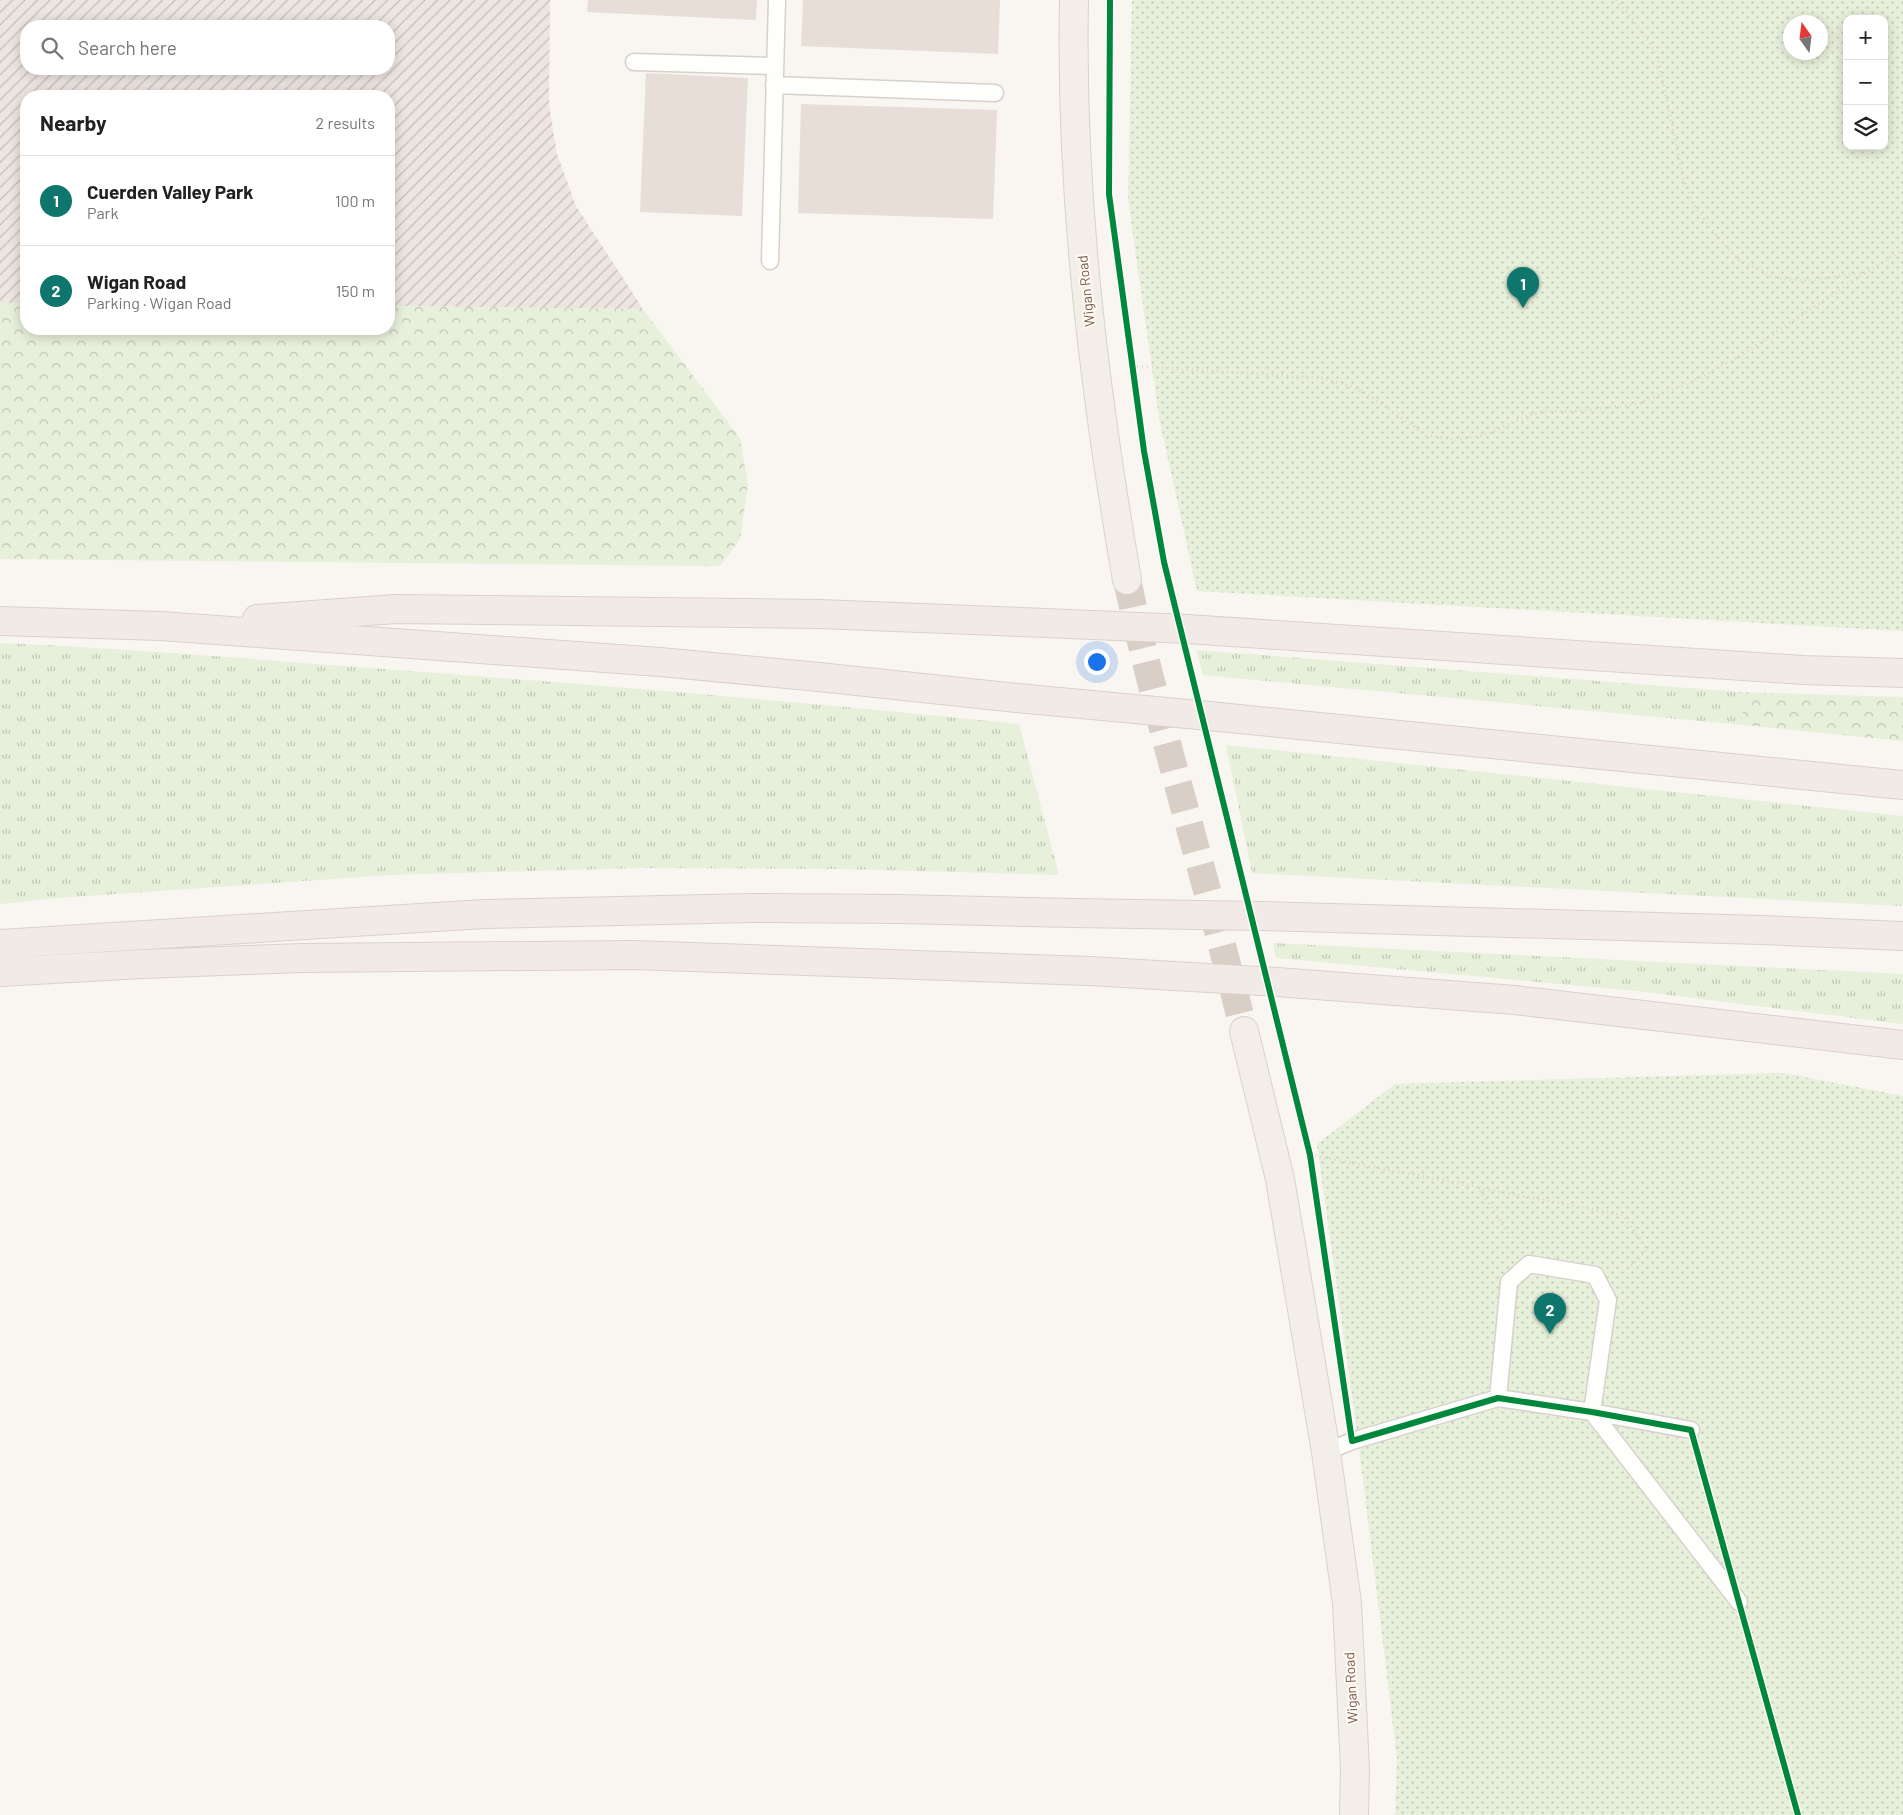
<!DOCTYPE html>
<html lang="en">
<head>
<meta charset="utf-8">
<style>
  :root { --surface:#fff; --page:#f2f2f2; --text:#222; --muted:#767676; --line:#e0e0e0; --accent:#0f766e }
  body { margin:0; font-family:Barlow,sans-serif; background:var(--page); color:var(--text) }
  .controls { position:absolute; right:15px; top:15px; display:grid; overflow:hidden; border-radius:10px; box-shadow:0 2px 12px #0003 }
  .controls button { width:45px; height:45px; display:grid; place-items:center; padding:0; border:0; border-bottom:1px solid var(--line); background:var(--surface); color:var(--text); font:25px sans-serif }
  .compass { position:absolute; left:1783px; top:15px; width:45px; height:45px; border-radius:50%; background:var(--surface); box-shadow:0 2px 12px #0003; rotate:346deg }
  .you { position:absolute; left:1096px; top:661px; width:18px; height:18px; margin:-12px; border:4px solid #fff; border-radius:50%; background:#1a73e8; box-shadow:0 0 0 8px #1a73e833 }
  .badge { display:grid; place-items:center; width:32px; height:32px; border-radius:50%; background:var(--accent); color:#fff; font-size:16px; font-weight:700 }
  .pin { position:absolute; translate:-50% -41px; filter:drop-shadow(0 1px 2px #0008) }
  .pin::after { content:''; position:absolute; top:26px; width:18px; height:15px; background:inherit; clip-path:polygon(0 0,100% 0,50% 100%) }
  .list { margin:0; padding:0; list-style:none }
  h2 { display:flex; justify-content:space-between; align-items:center; height:65px; margin:0; padding:0 20px; font-size:21px }
  h2 small { font-size:16px; font-weight:400; color:var(--muted) }
  .list li { display:grid; grid-template-columns:32px 1fr auto; gap:15px; align-items:center; box-sizing:border-box; height:90px; padding:0 20px; border-top:1px solid var(--line) }
  .list b { display:block; font-size:19px; white-space:nowrap }
  .list p { margin:0; font-size:16px; white-space:nowrap; color:var(--muted) }
  .list em { font-size:16px; font-style:normal; color:var(--muted) }
  .icon { flex:none; width:28px; height:28px; fill:none; stroke:currentColor; stroke-width:2; stroke-linecap:round; stroke-linejoin:round }
  .map { position:relative; flex:none; width:1903px; height:1815px; overflow:hidden }
  .search { position:absolute; background:var(--surface); box-shadow:0 2px 12px #0003; left:20px; top:20px; width:375px; height:55px; display:flex; align-items:center; gap:12px; box-sizing:border-box; padding:0 18px; border-radius:20px; color:var(--muted); font-size:19px }
  .panel { position:absolute; background:var(--surface); box-shadow:0 2px 12px #0003; left:20px; top:90px; width:375px; height:245px; border-radius:20px }
  .map>svg:first-child { display:block }
</style>
</head>
<body>
<div class="map">
<svg width="1903" height="1815" viewBox="0 0 1903 1815">
  <defs>
    <pattern id="industrial-furrows" width="10" height="10" patternUnits="userSpaceOnUse" patternTransform="scale(1.25)"><rect width="10" height="10" fill="#ede5e0"/><path d="M-1 1l2-2M0 10L10 0M9 11l2-2" fill="none" stroke="#c5bdb8"/></pattern>
    <pattern id="grass-tufts" width="24" height="20" patternUnits="userSpaceOnUse" patternTransform="scale(1.25)"><rect width="24" height="20" fill="#e7f0db"/><path d="M3 7l-1-3M5 7V3M7 7l1-3M15 17l-1-3M17 17v-4M19 17l1-3" fill="none" stroke="#c0c6b4"/></pattern>
    <pattern id="forest-crowns" width="20" height="18" patternUnits="userSpaceOnUse" patternTransform="scale(1.25)"><rect width="20" height="18" fill="#e7f0db"/><path d="M2 6a3 3 0 1 1 6 0M12 15a3 3 0 1 1 6 0" fill="none" stroke="#c0c6b4"/></pattern>
    <pattern id="park-dots" width="8" height="8" patternUnits="userSpaceOnUse" patternTransform="scale(1.25)"><rect width="8" height="8" fill="#e7f0db"/><path d="M2 2h.1M6 6h.1" fill="none" stroke="#c0c6b4" stroke-width="1.8" stroke-linecap="round"/></pattern>
  </defs>
  <rect width="100%" height="100%" fill="#f9f5f0"/>
  <path fill="url(#industrial-furrows)" fill-rule="evenodd" d="M0,0H550L549,105L557,154L576,206L643,309L389,306V96H26V303H0ZM26,26H389V69H26Z"/>
  <path fill="url(#grass-tufts)" d="M0,643C128,648 256,660 384,669C596,685 807,702 1019,724L1059,875L844,869L637,868L390,875L58,898L0,904Z
    M1196,650L1740,692L1744,725L1203,675Z
    M1226,745L1903,816V906L1252,873Z
    M1273,943L1903,974V1024L1637,991L1276,958Z"/>
  <path fill="url(#forest-crowns)" d="M0,303H26V329H389V306L643,309L740,438L748,485L740,539L720,566L0,559Z
    M1740,692L1903,697V741L1744,725Z"/>
  <path fill="url(#park-dots)" fill-rule="evenodd" d="M1132,0H1903V631L1197,591L1159,418L1128,199ZM1847,19H1884V146H1847ZM1790,22H1820V52H1790Z
    M1784,1073L1903,1096V1815H1395L1397,1758L1358,1439L1317,1144L1395,1084Z"/>
  <path fill="#e6ded7" d="M588,0H757L756,20L587,12Z
    M803,0H1000L998,54L801,46Z
    M646,73L748,78L742,216L640,212Z
    M801,104L997,110L993,219L798,213Z"/>
  <g fill="none" stroke-linecap="round" stroke-linejoin="round">
    <path stroke="#d9cfc7" stroke-width="28" stroke-dasharray="28 14" stroke-linecap="butt" d="M1127,580C1160,732 1207,881 1244,1031"/>
    <defs>
      <path id="lane" d="M634,62L774,66
        M774,85L995,93
        M770,261L777,0
        M1498,1398L1509,1282L1529,1264L1595,1275L1608,1300L1592,1412L1739,1602
        M1326,1452L1352,1441L1498,1398L1592,1412L1691,1430"/>
      <path id="primary" d="M1074,0C1070,195 1094,389 1127,580
        M1244,1031L1280,1179L1326,1452L1347,1603L1355,1769L1354,1815"/>
      <path id="highway" d="M257,619L396,609L819,614L997,621
        M0,621L161,626L660,662L819,677L1017,698
        M1187,629L1803,670L1903,673
        M1209,716L1903,785
        M1261,916L1762,930L1903,936
        M0,944L484,914L752,908L900,909L1074,913
        M0,972L142,964L303,958L633,955L1089,971
        M1277,982L1515,1000L1903,1045"/>
    </defs>
    <use href="#lane" stroke="#d7d1cb" stroke-width="19"/>
    <use href="#primary" stroke="#dad1cc" stroke-width="30"/>
    <use href="#highway" stroke="#dad1cc" stroke-width="30"/>
    <path stroke="#dcd5d0" stroke-width="3" stroke-dasharray="1 4" stroke-linecap="butt" d="M1616,0L1631,17L1657,54L1683,177L1693,204L1714,233L1739,260L1773,277L1804,281L1865,273L1903,250
      M1132,366L1322,378L1347,385L1369,395L1426,435L1456,440L1485,435L1532,414L1554,411H1579L1638,404L1693,381L1742,355L1865,273
      M1310,1155L1478,1187L1508,1233
      M1479,1188L1623,1215L1647,1249L1625,1272"/>
    <use href="#lane" stroke="#fefefd" stroke-width="16"/>
    <use href="#primary" stroke="#f3eee8" stroke-width="28"/>
    <use href="#highway" stroke="#f2eae7" stroke-width="28"/>
    <defs>
      <path id="highway-bridge" d="M997,621L1187,629
        M1017,698L1209,716
        M1074,913L1261,916
        M1089,971L1277,982"/>
    </defs>
    <use href="#highway-bridge" stroke="#dad1cc" stroke-width="30" stroke-linecap="butt"/>
    <use href="#highway-bridge" stroke="#f2eae7" stroke-width="28"/>
    <defs>
      <path id="cycleway" d="M1110,0L1109,194L1144,451L1164,562L1310,1155L1352,1441L1498,1398L1592,1412L1691,1430L1798,1815"/>
    </defs>
    <use href="#cycleway" stroke="#fffaf3" stroke-width="9"/>
    <use href="#cycleway" stroke="#00873e" stroke-width="6"/>
  </g>
  <g text-anchor="middle" stroke-width="4" stroke-linejoin="round" paint-order="stroke">
    <g font-size="14" fill="#7a5c4d" stroke="#fffaf3">
      <text transform="translate(1086 291) rotate(-96)" y="5">Wigan Road</text>
      <text transform="translate(1351 1688) rotate(-93)" y="5">Wigan Road</text>
    </g>
  </g>
</svg>
<div class="controls">
<button>+</button>
<button>−</button>
<button><svg class="icon" aria-label="layers" viewBox="0 0 24 24"><path d="M12 4l9 5-9 5-9-5zM3 14l9 5 9-5"/></svg></button>
</div>
<svg class="compass" viewBox="-18 -18 36 36"><path d="M0-13l5 13h-10z" fill="#e53935"/><path d="M0 13l5-13h-10z" fill="#767676"/></svg>
<div class="you"></div>
<div class="pin badge" style="left:1523px;top:308px">1</div>
<div class="pin badge" style="left:1550px;top:1334px">2</div>
<div class="search"><svg class="icon" aria-label="search" viewBox="0 0 24 24"><circle cx="10" cy="10" r="6"/><path d="M15 15l6 6"/></svg>Search here</div>
<section class="panel">
<h2>Nearby<small>2 results</small></h2>
<ul class="list">
<li><span class="badge">1</span><div><b>Cuerden Valley Park</b><p>Park</p></div><em>100 m</em></li>
<li><span class="badge">2</span><div><b>Wigan Road</b><p>Parking · Wigan Road</p></div><em>150 m</em></li>
</ul>
</section>
</div>
</body>
</html>
